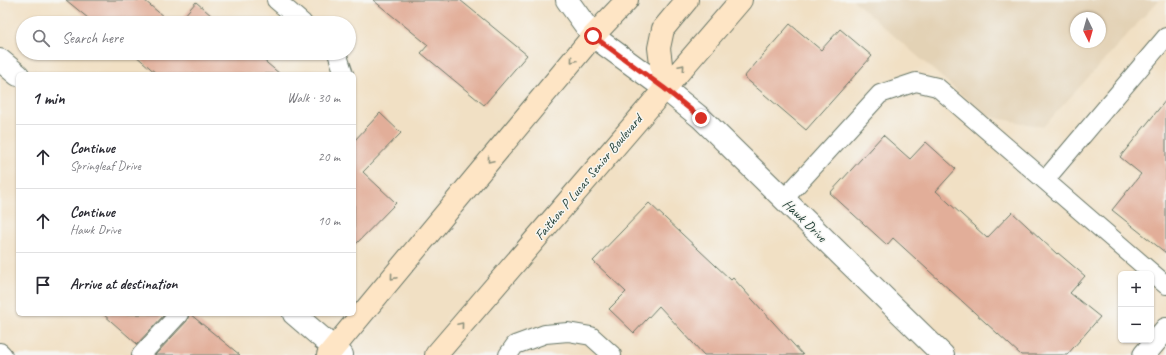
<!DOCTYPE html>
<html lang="en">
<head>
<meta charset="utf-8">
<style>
  :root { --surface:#fff; --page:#f7f7f7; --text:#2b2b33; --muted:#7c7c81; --line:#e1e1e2 }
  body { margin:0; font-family:Caveat,sans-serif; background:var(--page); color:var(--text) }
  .controls { position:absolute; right:12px; bottom:12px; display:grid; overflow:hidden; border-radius:6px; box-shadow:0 1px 3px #0004 }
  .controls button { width:36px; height:36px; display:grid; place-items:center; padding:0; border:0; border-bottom:1px solid var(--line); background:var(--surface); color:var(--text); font:20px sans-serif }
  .compass { position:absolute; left:1070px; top:12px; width:36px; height:36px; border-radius:50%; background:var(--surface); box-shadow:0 1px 3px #0004; rotate:175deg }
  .stop { position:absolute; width:12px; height:12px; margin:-9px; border:3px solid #d93025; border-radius:50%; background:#fff }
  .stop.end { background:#d93025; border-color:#fff; box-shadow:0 1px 4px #0008 }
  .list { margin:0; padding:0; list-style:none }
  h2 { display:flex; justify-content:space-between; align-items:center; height:52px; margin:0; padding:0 16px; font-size:17px }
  h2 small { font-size:13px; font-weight:400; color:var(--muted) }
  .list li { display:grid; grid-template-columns:26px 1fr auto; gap:12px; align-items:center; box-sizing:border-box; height:64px; padding:0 16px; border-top:1px solid var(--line) }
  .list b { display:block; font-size:15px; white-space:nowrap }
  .list p { margin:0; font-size:13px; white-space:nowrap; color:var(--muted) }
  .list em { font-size:13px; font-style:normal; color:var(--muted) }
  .icon { flex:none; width:22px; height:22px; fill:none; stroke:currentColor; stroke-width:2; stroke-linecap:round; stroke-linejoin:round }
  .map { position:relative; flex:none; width:1166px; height:355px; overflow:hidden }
  .search { position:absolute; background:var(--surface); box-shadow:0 1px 3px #0004; left:16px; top:16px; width:340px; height:44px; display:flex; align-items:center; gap:10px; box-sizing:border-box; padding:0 14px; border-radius:22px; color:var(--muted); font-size:15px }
  .panel { position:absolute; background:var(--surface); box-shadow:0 1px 3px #0004; left:16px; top:72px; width:340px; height:244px; border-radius:6px }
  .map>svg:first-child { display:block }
</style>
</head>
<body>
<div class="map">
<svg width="1166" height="355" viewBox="0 0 1166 355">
  <rect width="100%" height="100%" fill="#f6f6f2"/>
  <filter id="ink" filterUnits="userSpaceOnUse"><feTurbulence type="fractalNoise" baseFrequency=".025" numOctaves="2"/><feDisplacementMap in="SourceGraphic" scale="8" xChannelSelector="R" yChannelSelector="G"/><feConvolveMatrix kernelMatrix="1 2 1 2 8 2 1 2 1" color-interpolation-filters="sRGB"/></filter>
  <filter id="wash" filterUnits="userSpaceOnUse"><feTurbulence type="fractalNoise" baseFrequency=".012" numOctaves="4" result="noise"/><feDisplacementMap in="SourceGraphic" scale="16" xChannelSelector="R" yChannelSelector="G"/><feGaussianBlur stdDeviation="0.9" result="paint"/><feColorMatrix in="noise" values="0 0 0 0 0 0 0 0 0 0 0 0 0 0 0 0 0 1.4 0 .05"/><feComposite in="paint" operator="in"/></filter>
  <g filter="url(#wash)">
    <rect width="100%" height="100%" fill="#f1e0c4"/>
    <path fill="#e3d2b5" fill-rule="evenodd" d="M853,0H1159L1043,127L986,116ZM1076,18H1100V42H1076Z"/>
    <g id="blocks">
      <path fill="#e2ae99" d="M66,0H144L171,23H94Z
        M373,0H460L527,55L484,105L421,53L428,45Z
        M196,2L220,23H178Z
        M790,24L821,50L840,29L872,56L806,130L744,77Z
        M129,53H255L280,74H157L135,55L133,56Z
        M1166,100V253L1112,210L1141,174L1120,157Z
        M380,113L401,133L363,172L396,203L354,246V141Z
        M883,135L910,159L926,142L956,169L936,191L987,238L1012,212L1057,254L1058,253L1085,276L1070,293L1100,317L1067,355H1021L893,238L887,245L830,193Z
        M649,203L731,280L733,278L803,355H704L659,306L634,333L609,309L626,292L593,261Z
        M103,314H165L137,344Z
        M189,314H190L240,355H155L187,321Z"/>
    </g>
  </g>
  <g filter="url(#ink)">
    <use href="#blocks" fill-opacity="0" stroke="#687666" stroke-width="1"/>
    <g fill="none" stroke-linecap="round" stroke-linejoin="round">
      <defs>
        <path id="lane" d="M276,0L303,23
          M337,53L344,74
          M1045,180L1166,37
          M784,199L880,94L916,82L937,87L1166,285
          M0,352L3,355
          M141,355L179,314
          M508,355L515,345L545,334L568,332L591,336L612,355"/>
        <path id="street" d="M567,0L593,36L664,88L701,118L943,355
          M0,60L18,75
          M294,314L342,355
          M1144,355L1166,329"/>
        <path id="secondary" d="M664,88L659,48L663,29L687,0
          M328,355L593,36L627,0
          M436,355L741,0"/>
      </defs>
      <use href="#lane" stroke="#687666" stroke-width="20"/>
      <use href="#street" stroke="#687666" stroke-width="24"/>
      <use href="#secondary" stroke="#687666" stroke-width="24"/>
      <use href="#lane" stroke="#fff" stroke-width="18"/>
      <use href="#street" stroke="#fff" stroke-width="22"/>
      <use href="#secondary" stroke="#fee5c5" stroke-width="22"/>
    </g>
    <defs><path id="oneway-chevron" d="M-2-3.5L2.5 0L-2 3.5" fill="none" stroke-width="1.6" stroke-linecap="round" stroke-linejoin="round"/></defs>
    <g stroke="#8e917c">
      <use href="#oneway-chevron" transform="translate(573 60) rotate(130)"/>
      <use href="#oneway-chevron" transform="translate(682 67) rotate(-49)"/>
      <use href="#oneway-chevron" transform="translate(490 160) rotate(130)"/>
      <use href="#oneway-chevron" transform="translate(393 277) rotate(130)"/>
      <use href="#oneway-chevron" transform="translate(461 325) rotate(-50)"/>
    </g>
  </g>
  <g fill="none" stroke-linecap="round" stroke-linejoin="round" filter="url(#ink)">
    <path stroke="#d93025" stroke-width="5" d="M593,36L664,88L701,118"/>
  </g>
  <g text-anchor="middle" stroke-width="3" stroke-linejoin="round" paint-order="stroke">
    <g font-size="14" fill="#1f3d34" stroke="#f6f6f2">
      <text transform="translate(588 177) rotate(-50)" y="5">Faithon P Lucas Senior Boulevard</text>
      <text transform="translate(805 220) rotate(44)" y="5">Hawk Drive</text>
    </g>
  </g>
</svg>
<div class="controls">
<button>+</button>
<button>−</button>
</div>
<svg class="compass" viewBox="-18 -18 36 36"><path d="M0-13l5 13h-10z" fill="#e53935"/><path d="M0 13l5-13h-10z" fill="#7c7c81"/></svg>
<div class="stop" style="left:593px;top:36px"></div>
<div class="stop end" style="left:701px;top:118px"></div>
<div class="search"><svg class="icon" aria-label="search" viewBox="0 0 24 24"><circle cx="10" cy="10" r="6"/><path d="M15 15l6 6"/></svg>Search here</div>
<section class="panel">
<h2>1 min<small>Walk · 30 m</small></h2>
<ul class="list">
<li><svg class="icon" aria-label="ahead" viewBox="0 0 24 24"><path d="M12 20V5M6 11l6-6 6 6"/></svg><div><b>Continue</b><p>Springleaf Drive</p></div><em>20 m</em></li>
<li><svg class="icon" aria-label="ahead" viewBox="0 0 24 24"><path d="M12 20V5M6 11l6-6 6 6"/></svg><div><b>Continue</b><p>Hawk Drive</p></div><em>10 m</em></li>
<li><svg class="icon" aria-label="arrive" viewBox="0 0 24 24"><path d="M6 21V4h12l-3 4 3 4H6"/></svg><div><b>Arrive at destination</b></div></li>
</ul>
</section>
</div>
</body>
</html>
